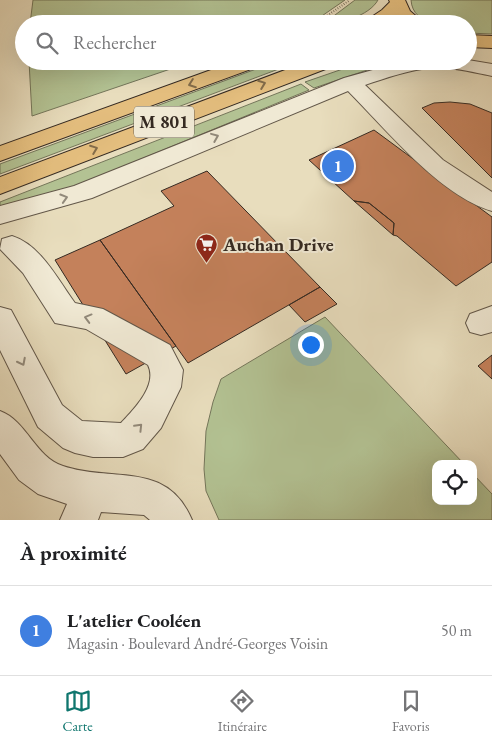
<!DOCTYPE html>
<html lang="fr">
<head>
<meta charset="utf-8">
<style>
  :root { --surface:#fff; --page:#f6f6f6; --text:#202124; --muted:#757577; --line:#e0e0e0; --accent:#0f766e }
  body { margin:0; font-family:"EB Garamond",serif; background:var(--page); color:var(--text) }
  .controls { position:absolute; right:15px; bottom:15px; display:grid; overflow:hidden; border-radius:10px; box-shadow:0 5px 20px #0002 }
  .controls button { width:45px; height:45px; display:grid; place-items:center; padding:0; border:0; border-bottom:1px solid var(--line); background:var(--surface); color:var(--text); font:25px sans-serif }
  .you { position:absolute; left:310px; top:344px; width:18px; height:18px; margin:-12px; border:4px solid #fff; border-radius:50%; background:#1a73e8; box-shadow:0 0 0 8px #1a73e833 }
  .badge { display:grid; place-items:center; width:32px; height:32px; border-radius:50%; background:var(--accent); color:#fff; font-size:16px; font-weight:700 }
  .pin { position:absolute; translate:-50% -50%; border:2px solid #fff; box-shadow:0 1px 5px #0006 }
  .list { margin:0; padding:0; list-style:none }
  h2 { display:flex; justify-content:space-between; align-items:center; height:65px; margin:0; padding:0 20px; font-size:21px }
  h2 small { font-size:16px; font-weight:400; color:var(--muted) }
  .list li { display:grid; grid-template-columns:32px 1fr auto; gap:15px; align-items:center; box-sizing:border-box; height:90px; padding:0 20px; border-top:1px solid var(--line) }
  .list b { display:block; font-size:19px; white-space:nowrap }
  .list p { margin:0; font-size:16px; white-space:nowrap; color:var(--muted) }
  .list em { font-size:16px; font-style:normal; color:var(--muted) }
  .icon { flex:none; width:28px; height:28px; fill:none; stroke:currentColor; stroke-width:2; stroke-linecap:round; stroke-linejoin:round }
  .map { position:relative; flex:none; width:492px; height:520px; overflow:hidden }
  .search { position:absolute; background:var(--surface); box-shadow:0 5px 20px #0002; left:15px; right:15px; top:15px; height:55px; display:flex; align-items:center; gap:12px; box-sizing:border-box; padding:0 18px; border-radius:28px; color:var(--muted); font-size:19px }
  .sheet { height:155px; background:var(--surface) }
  nav { display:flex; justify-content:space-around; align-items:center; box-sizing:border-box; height:70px; border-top:1px solid var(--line); background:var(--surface); font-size:14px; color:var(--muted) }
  nav a { display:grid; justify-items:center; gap:2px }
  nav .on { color:var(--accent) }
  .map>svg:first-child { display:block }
</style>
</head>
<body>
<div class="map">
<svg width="492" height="520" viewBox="0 0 492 520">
  <rect width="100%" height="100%" fill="#e8ddbd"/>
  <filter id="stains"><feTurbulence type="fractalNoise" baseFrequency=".004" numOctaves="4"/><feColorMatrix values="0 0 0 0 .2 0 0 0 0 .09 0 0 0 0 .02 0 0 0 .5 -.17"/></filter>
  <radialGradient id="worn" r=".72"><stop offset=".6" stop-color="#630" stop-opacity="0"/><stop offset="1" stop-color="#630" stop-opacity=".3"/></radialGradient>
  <path fill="#b3c293" stroke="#74765a" d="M33,0H345L316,20L305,24H30Z
    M355,0H378C369,16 340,24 323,24Z
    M411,0H492V34L468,33V24C449,24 413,28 411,0Z
    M29,61H194L32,116Z
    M302,61L284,67L0,174V164L275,62Z
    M366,61H394L314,88L305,82Z
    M301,84L309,90L78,185L0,207V202Z
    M325,317L464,464H436V501H473V474L492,494V520H219L206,491L204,469L206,431L213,402L221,379Z"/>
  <path fill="#c4815b" stroke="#352a22" d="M450,102L470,104L492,113V178L422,108L434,103Z
    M374,130L492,217V262L456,286L397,236L393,235L394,223L369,203L354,201L309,160Z
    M207,171L320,287L188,363L100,240L174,206L161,191Z
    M354,201L369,203L394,223L393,235Z
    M100,240L176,346L126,374L55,260Z
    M320,287L337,304L305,322L289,305Z
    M492,355V379L478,366Z"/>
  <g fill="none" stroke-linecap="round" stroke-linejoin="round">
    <defs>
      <path id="minor" d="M468,60L492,64V76C472,72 450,66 430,68C408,70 386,78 365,85L443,160L492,192V211C440,196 386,129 348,91L92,198L0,224V206L74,186L344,78L405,61Z
        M12,236C41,245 58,280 75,303L103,309L170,345L183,370L181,387L161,428L143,449L123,457H93L75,453L63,448L38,427L0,350V307L11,310L62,405L82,421L121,423C134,409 158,385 148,365L86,329L55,323L23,273L0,249L2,239Z
        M492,306V332L481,335L470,332L466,323L470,314Z
        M0,411C27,421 35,457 63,466C114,483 167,460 192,520H150L144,515L101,512L98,520H60L67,504L38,494L19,480L0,454Z"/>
      <path id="major" d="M389,0H405L410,11L425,24H405L396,16L383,24H361L382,10L390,2Z
        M468,35L492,36V48L468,47Z
        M236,61H264L262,65L0,161V146Z
        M309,61H338L336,65L0,194V177Z"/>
    </defs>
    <use href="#minor" stroke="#625749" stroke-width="2"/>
    <use href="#major" stroke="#352a22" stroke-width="2"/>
    <path stroke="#352a22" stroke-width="2" stroke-dasharray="0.5 2" stroke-linecap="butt" d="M315,24L350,0"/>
    <use href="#minor" fill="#f0e9d4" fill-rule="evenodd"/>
    <use href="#major" fill="#e4be7e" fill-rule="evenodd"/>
  </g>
  <defs><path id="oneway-chevron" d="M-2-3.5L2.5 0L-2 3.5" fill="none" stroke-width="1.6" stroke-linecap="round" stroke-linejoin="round" transform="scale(1.25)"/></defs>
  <g stroke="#846d4b">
    <use href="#oneway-chevron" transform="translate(192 84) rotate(160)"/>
    <use href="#oneway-chevron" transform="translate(262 84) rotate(-21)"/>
    <use href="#oneway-chevron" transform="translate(94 149) rotate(-21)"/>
  </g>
  <g stroke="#928a7b">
    <use href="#oneway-chevron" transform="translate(215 137) rotate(-22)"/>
    <use href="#oneway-chevron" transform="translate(64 198) rotate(-17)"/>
    <use href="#oneway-chevron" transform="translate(88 318) rotate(-165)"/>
    <use href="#oneway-chevron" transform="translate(22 362) rotate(63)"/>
    <use href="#oneway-chevron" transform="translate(139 427) rotate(-46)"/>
  </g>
  <defs>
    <symbol id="supermarket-pin" viewBox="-11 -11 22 30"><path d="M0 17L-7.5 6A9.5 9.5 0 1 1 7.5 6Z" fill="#8f2418" stroke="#f0e9d4"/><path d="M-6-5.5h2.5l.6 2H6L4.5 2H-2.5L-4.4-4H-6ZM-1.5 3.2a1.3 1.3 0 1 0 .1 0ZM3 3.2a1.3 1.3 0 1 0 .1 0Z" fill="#fff"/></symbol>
  </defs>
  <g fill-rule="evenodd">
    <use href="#supermarket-pin" x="194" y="232" width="25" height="34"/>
  </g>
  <g text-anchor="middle" stroke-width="4" stroke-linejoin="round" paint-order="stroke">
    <rect fill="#f0e9d4" stroke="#6d6357" stroke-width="1" x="134" y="106.5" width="60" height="31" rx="4"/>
    <g font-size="18" font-weight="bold" fill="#352a22">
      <text x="164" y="128">M 801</text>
    </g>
    <g font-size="19" font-weight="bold" fill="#352a22" stroke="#f0e9d4" text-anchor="start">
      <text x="223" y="251">Auchan Drive</text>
    </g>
  </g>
  <rect width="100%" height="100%" filter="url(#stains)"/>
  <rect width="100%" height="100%" fill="url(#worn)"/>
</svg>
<div class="controls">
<button><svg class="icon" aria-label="locate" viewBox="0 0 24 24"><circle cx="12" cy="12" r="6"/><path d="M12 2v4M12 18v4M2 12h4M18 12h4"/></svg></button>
</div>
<div class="you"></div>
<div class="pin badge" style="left:338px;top:166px;background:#3f7fe0">1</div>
<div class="search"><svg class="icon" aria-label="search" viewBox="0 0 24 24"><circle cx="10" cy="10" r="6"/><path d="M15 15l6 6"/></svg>Rechercher</div>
</div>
<section class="sheet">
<h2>À proximité<small></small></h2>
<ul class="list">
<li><span class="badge" style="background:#3f7fe0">1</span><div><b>L'atelier Cooléen</b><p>Magasin · Boulevard André-Georges Voisin</p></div><em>50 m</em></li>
</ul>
</section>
<nav>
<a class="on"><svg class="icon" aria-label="map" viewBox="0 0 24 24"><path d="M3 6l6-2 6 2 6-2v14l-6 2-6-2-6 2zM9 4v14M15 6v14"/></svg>Carte</a>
<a><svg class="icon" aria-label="directions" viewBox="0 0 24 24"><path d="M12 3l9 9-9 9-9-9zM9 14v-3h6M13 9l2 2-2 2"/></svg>Itinéraire</a>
<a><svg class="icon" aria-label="saved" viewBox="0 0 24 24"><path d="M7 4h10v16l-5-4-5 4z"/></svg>Favoris</a>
</nav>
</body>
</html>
